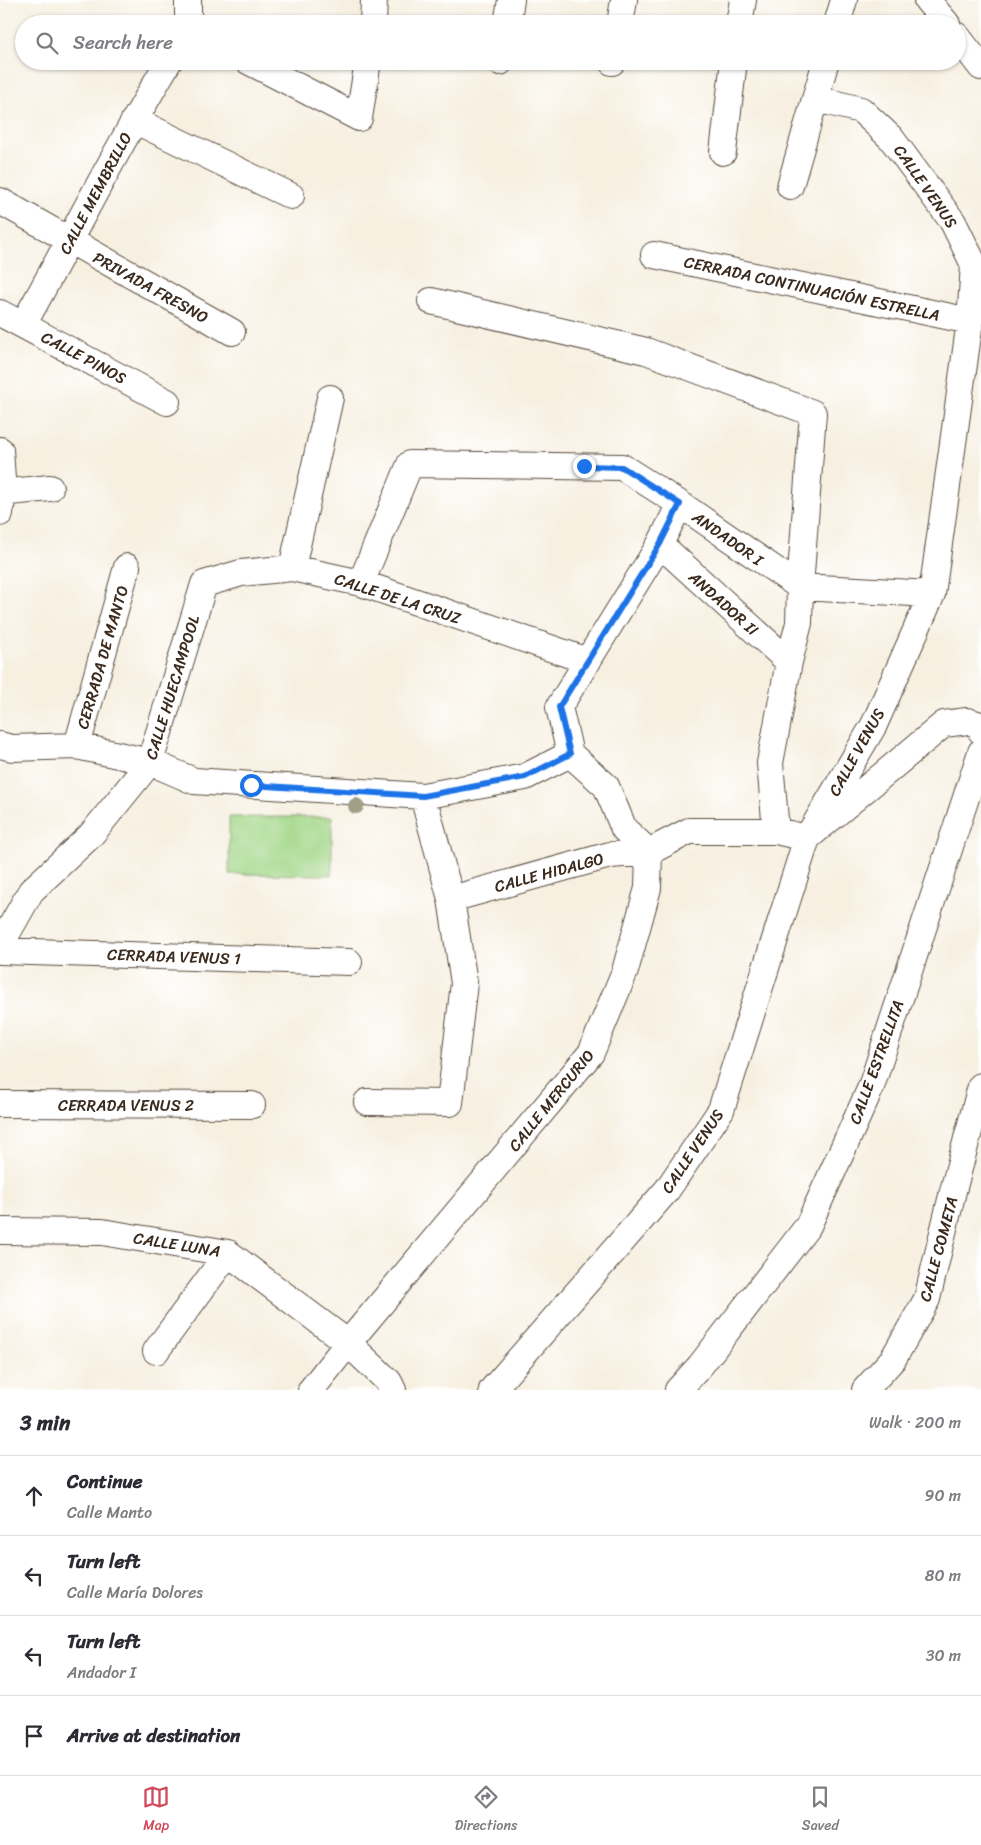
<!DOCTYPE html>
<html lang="en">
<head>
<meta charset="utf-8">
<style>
  :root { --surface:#fff; --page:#f7f7f7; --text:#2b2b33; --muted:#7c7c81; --line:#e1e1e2; --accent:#d1495b }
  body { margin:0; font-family:Sriracha,sans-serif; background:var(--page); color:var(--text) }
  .stop { position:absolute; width:15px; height:15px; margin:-11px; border:4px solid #1a73e8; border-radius:50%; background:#fff }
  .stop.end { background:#1a73e8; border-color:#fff; box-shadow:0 1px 5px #0008 }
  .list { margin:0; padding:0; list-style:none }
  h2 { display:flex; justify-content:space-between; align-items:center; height:65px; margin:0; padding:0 20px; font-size:21px }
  h2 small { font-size:16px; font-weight:400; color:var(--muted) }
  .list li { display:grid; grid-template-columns:32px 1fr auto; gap:15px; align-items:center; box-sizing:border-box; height:80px; padding:0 20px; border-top:1px solid var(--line) }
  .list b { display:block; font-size:19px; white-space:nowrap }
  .list p { margin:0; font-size:16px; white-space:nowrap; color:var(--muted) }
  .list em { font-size:16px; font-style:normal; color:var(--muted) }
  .icon { flex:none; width:28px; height:28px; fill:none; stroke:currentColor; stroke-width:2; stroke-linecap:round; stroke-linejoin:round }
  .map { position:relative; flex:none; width:981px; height:1390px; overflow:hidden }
  .search { position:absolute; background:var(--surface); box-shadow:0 1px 4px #0004; left:15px; right:15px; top:15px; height:55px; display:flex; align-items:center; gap:12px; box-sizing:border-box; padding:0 18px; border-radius:28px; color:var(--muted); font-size:19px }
  .sheet { height:385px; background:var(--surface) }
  nav { display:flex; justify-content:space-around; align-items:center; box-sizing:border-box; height:70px; border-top:1px solid var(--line); background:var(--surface); font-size:14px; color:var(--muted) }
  nav a { display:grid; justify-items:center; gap:2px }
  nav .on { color:var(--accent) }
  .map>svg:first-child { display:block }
</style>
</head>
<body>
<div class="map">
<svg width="981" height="1390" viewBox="0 0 981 1390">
  <rect width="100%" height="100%" fill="#fff"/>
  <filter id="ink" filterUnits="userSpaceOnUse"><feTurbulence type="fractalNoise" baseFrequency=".02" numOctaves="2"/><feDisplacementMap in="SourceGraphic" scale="10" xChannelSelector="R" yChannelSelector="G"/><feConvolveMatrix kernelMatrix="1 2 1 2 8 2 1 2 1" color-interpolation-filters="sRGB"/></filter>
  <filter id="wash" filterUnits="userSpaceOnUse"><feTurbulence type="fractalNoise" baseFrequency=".0096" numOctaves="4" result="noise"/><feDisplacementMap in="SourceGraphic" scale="20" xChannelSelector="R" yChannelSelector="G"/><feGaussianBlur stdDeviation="1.12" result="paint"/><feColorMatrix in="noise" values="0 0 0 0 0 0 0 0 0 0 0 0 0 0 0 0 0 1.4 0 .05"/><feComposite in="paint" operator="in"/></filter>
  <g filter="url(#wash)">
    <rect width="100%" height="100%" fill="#f7f0e1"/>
    <path fill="#a2d687" stroke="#6e8052" d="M229,817H332V875L229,874Z"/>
  </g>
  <g filter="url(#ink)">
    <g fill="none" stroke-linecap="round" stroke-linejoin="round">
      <defs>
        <path id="minor" d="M927,0L947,24
          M188,24V0
          M373,24L374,0
          M507,24L511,0
          M620,24L624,0
          M739,24L743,0
          M837,24L844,0
          M957,36L981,67
          M248,61L359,118L368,61
          M500,62V61
          M612,62V61
          M134,120L291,196
          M723,152L734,61
          M790,186L826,61
          M0,201L232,332
          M654,255L970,321
          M431,301L646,351L813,413L800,587L799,623L789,662L770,763L776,831
          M0,313L167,402
          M23,325C72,237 117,147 169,61
          M0,450L3,493L0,513
          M0,493L50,488
          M660,544L789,662
          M292,568L330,398
          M361,583L410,464L622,467L680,504L800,587L932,594
          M0,745L12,748L77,746L150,762L194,781L423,796L525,777L570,754
          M77,746L127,567
          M570,754L559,707L660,544L680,504
          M570,754L606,786L624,829L649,852
          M451,899L610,855L649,852
          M0,946L31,891L91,835L150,762L204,584L241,573L292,568L361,583L588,661
          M0,951L349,962
          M367,1102L450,1103L464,983L451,899L423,796
          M0,1104L252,1105
          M0,1231L102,1232L228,1253L348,1343L389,1382L393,1390
          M156,1351L228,1253
          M311,1390L348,1343L591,1053L625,971L648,888L649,852L689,831H776L807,838L944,724L967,721L980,725L981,731
          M492,1390L667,1190L721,1110L807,838L874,725L932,594L970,321L974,265L953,222L891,138L861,110L816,99
          M678,1390L700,1366L808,1226L871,1087L981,752
          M865,1390L893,1359L927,1299L953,1191L981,1086"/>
      </defs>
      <use href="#minor" stroke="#57483b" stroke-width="28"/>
      <use href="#minor" stroke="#fff" stroke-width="26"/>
    </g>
    <circle fill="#a1a087" cx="356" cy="806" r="8"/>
  </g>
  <g fill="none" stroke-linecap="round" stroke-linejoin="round" filter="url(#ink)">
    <path stroke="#1a73e8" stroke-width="6" d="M251,785L423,796L525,777L570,754L559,707L660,544L680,504L622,467L584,466"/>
  </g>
  <g text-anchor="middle" stroke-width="4" stroke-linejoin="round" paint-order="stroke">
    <g font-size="16" fill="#3b2a1e" stroke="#fff">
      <text transform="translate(926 186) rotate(55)" y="6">CALLE VENUS</text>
      <text transform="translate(95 193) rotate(-62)" y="6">CALLE MEMBRILLO</text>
      <text transform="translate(151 287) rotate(29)" y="6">PRIVADA FRESNO</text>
      <text transform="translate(812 288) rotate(12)" y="6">CERRADA CONTINUACIÓN ESTRELLA</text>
      <text transform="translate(84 357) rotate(28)" y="6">CALLE PINOS</text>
      <text transform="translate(728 538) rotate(35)" y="6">ANDADOR I</text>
      <text transform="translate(398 598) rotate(18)" y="6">CALLE DE LA CRUZ</text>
      <text transform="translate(724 603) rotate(42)" y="6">ANDADOR II</text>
      <text transform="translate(102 657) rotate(-74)" y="6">CERRADA DE MANTO</text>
      <text transform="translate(172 687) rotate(-73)" y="6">CALLE HUECAMPOOL</text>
      <text transform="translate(856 752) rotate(-61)" y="6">CALLE VENUS</text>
      <text transform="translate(549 872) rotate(-15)" y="6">CALLE HIDALGO</text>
      <text transform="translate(174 956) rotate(2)" y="6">CERRADA VENUS 1</text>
      <text transform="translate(876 1062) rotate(-70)" y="6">CALLE ESTRELLITA</text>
      <text transform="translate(551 1100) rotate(-51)" y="6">CALLE MERCURIO</text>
      <text x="126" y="1111">CERRADA VENUS 2</text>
      <text transform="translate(692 1151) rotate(-56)" y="6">CALLE VENUS</text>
      <text transform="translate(177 1244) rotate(9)" y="6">CALLE LUNA</text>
      <text transform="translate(938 1249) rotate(-75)" y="6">CALLE COMETA</text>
    </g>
  </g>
</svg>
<div class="stop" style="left:251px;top:785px"></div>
<div class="stop end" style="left:584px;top:466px"></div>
<div class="search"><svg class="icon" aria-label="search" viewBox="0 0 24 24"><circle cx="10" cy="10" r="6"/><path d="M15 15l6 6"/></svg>Search here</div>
</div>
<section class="sheet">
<h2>3 min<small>Walk · 200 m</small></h2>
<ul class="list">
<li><svg class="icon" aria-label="ahead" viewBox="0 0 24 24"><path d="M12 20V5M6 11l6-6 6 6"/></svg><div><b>Continue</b><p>Calle Manto</p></div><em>90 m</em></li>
<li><svg class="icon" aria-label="left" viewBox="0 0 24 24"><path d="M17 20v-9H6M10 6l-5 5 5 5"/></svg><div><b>Turn left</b><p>Calle María Dolores</p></div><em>80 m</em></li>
<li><svg class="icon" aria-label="left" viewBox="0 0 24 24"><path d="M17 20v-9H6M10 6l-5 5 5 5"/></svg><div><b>Turn left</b><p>Andador I</p></div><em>30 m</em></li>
<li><svg class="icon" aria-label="arrive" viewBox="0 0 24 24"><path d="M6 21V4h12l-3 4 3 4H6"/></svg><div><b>Arrive at destination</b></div></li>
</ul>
</section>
<nav>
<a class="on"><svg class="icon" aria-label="map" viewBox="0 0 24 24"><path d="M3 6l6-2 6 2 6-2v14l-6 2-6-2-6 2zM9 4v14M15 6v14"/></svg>Map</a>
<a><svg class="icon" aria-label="directions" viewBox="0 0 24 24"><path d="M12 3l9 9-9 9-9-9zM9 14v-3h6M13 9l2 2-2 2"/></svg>Directions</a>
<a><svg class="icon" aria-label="saved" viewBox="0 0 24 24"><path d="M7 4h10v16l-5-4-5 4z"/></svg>Saved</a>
</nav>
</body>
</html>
